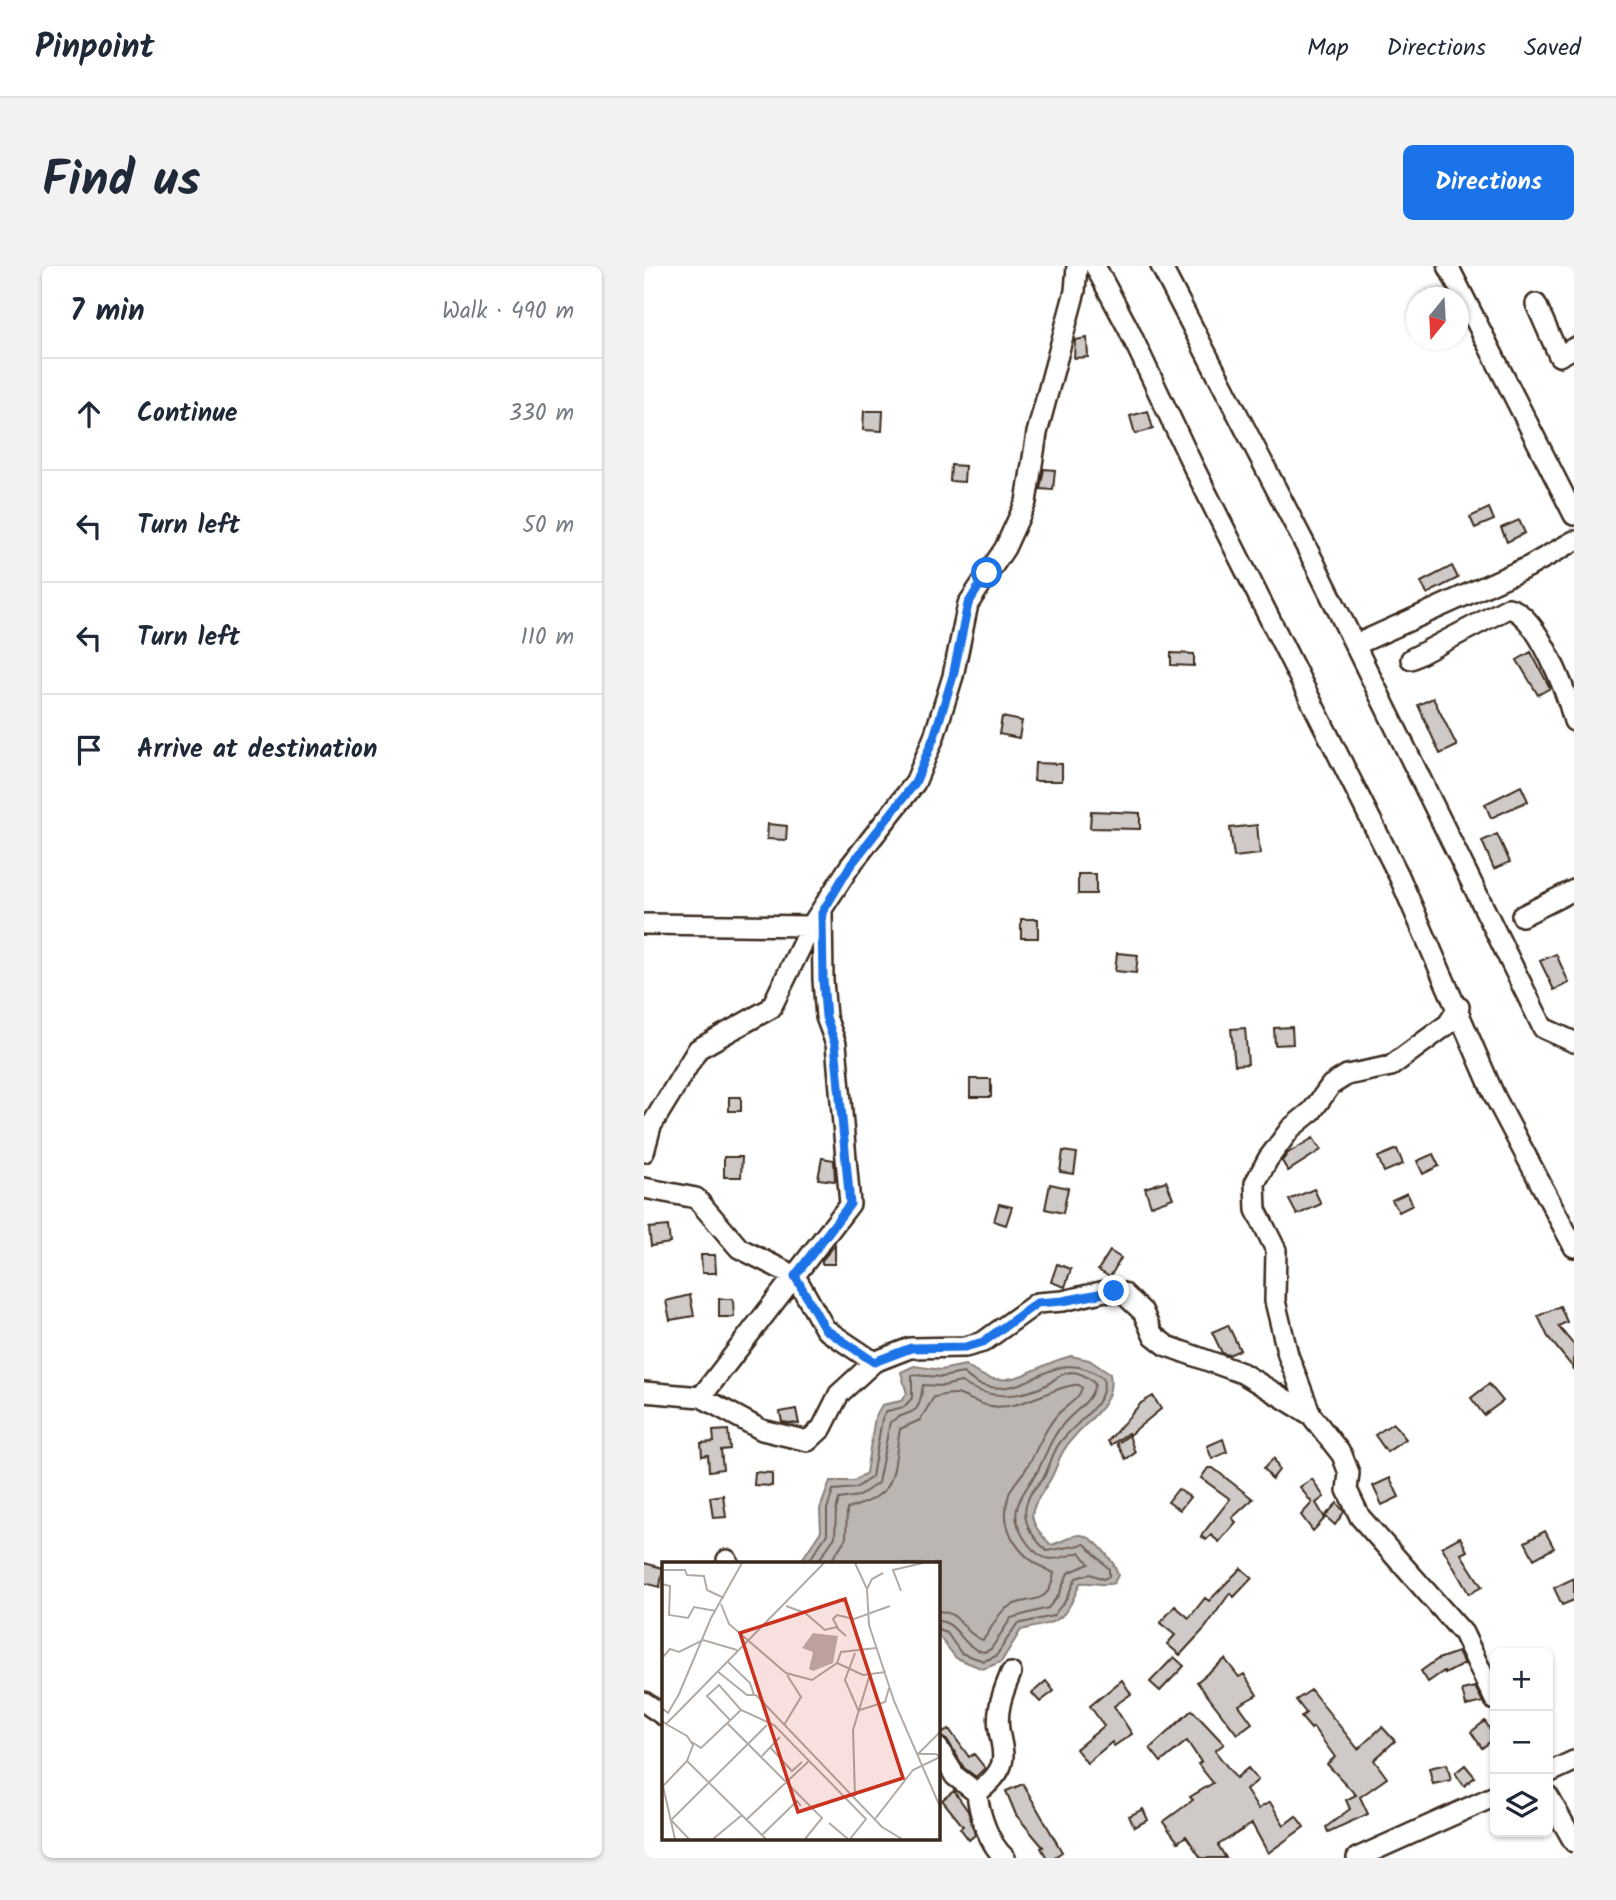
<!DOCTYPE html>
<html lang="en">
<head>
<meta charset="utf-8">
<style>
  :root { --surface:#fff; --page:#f2f2f3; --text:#1f2937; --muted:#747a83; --line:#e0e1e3; --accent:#1a73e8 }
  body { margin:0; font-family:Kalam,sans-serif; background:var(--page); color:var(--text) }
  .controls { position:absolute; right:21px; bottom:21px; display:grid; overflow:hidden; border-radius:10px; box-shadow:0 2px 5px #0004 }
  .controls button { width:63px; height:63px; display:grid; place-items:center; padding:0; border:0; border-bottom:2px solid var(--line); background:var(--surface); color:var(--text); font:35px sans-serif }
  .compass { position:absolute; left:762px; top:21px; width:63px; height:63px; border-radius:50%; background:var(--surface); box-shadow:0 2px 5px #0004; rotate:198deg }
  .stop { position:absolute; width:21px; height:21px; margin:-16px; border:5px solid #1a73e8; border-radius:50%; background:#fff }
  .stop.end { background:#1a73e8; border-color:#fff; box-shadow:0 2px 7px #0008 }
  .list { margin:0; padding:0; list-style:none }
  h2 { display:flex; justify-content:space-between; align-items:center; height:91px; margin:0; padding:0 28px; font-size:30px }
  h2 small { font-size:23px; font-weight:400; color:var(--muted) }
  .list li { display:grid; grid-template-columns:46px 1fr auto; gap:21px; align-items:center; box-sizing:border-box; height:112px; padding:0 28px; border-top:2px solid var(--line) }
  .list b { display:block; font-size:26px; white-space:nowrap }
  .list em { font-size:23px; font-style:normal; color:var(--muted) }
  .icon { flex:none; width:38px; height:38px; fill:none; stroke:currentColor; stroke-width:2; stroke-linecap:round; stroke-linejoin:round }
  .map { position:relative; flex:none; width:930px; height:1592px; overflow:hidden; border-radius:10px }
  header { display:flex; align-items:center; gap:42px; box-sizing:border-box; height:98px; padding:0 35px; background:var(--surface); border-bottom:2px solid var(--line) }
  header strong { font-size:33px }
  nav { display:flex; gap:38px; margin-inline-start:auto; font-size:24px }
  .intro { display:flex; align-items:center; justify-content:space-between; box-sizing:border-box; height:168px; padding:0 42px }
  h1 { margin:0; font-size:49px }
  .button { padding:18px 32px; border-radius:10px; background:var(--accent); color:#fff; font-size:24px; font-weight:700 }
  main { display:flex; gap:42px; padding:0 42px }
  aside { flex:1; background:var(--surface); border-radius:10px; box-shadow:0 2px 5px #0004 }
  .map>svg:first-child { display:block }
</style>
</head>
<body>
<header>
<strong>Pinpoint</strong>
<nav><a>Map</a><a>Directions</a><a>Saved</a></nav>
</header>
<div class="intro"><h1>Find us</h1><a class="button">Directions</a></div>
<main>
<aside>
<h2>7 min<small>Walk · 490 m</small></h2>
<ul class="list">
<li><svg class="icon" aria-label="ahead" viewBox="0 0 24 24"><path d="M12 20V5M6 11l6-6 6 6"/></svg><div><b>Continue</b></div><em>330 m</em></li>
<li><svg class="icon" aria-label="left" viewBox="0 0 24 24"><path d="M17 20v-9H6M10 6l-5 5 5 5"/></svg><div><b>Turn left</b></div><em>50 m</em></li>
<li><svg class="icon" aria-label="left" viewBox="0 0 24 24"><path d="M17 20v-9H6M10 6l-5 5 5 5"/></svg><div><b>Turn left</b></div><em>110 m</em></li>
<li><svg class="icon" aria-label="arrive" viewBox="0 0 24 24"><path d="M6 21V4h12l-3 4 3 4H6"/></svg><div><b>Arrive at destination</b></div></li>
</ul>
</aside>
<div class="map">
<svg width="930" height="1592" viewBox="0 0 930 1592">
  <rect width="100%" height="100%" fill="#fff"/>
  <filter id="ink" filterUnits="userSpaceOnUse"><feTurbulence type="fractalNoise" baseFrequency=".0143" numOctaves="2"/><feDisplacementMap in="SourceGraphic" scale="14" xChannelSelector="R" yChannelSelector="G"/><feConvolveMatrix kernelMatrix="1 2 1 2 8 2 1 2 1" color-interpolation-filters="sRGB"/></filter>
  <g filter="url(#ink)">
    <path fill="#bcb6b3" stroke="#887e77" stroke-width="2" d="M427,1090L445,1094L466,1108C472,1144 436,1156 420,1184C414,1193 412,1204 406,1214C388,1244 377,1249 407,1279C416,1277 426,1270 435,1269C449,1268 471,1296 474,1309L470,1317C457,1321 449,1315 436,1317C420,1356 417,1355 377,1364L357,1396L339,1403L312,1392L294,1369V1298H155L177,1265L176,1243L186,1215H210L222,1207L231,1151L238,1139L257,1135L263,1128L257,1106L270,1100L297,1104L321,1099C364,1132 385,1100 427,1090Z"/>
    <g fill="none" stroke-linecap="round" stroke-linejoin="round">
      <path stroke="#6f625a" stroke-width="2" d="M163,1298L183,1268V1243L189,1224L212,1222L228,1211L238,1153L243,1145L260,1141L268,1132V1109L298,1111L319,1107C324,1111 331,1117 337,1119C388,1135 408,1076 459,1112C466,1140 425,1159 413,1181C408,1190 405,1201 400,1211C395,1218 387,1225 384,1233C375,1253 389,1272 403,1285L441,1278L465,1303V1310L460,1313L446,1308L432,1312L421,1335L409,1350L373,1358L352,1390L340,1395L317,1387L303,1367L294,1364
        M172,1298L191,1271L192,1244L195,1233L215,1230L234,1217L246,1156C268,1140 274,1156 279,1119L299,1120L317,1116C342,1133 374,1133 402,1119C411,1114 416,1107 427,1106C436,1106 445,1112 451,1118C447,1136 434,1142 422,1155C407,1170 403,1188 393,1206C376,1233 361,1247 384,1278C401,1300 414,1293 436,1286L445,1298L424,1307L414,1330L404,1342L367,1352L347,1383L340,1386C315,1380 316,1357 294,1355
        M185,1298L202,1272L203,1243C256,1227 247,1213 256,1163L276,1154L290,1131C297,1130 310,1126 316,1129C336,1137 345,1144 369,1139C386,1136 425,1116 435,1119L438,1122C435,1134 421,1140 413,1149C399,1165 394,1183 383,1201C378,1210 369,1217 365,1228C353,1266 378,1294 410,1307C405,1344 383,1327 361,1343C351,1351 347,1365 339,1374C319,1368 318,1346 294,1345"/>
    </g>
    <path fill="#cfcac7" stroke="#3b2a1e" stroke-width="2" d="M443,72L444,91L430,92L431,74Z
      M220,145H239L238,165L219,164Z
      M504,145L509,163L491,168L486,150Z
      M307,199L321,200L320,216L306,215Z
      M400,203L411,204L409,224L396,223Z
      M845,242L850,254L831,262L826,251Z
      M875,254L881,267L863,276L857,262Z
      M808,300L814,312L783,328L777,316Z
      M887,386L906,422L894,429L873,394Z
      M527,387L550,388V400L527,399Z
      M789,432L813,480L796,488L774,439Z
      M358,451L378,455L375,472L355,468Z
      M391,497L418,498V515H390Z
      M877,520L884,535L847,552L841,538Z
      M447,545L496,547V563L446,562Z
      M124,558L143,560L142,574L123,573Z
      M613,559L616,588L590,591L586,562Z
      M853,568L866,596L850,603L838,575Z
      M434,608H452V628H434Z
      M377,653H394V672H377Z
      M473,687L494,689L492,707L471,705Z
      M912,688L925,717L910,724L896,695Z
      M648,761L649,778L631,779L630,762Z
      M601,762L604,798L591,799L587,763Z
      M326,813H347V831H326Z
      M85,831H97V845H85Z
      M669,872L677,884L644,905L638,895L644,887Z
      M753,883L759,898L740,906L734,891Z
      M419,885L433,887L430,908L416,906Z
      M789,888L795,900L779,908L773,895Z
      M80,891H98L97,911H80Z
      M178,892L190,894L191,915L174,913Z
      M522,915L529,932L507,940L501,922Z
      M406,918L424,922L419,947L401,943Z
      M670,923L677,938L653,949L645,934Z
      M763,927L769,939L755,946L748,934Z
      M355,938L368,941L362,959L350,955Z
      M24,960L26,977L7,980L5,962Z
      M191,979V998H178V994Z
      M466,985L477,992L466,1011L454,1004Z
      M57,989H71L72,1007H58Z
      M413,998L427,1003L421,1021L407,1016Z
      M46,1029L50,1050L26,1054L22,1035Z
      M75,1033H89L90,1051H75Z
      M916,1040L923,1056L914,1060L930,1079V1103L904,1071L894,1050Z
      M584,1059L596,1084L585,1089L578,1087L568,1066Z
      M845,1118L859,1135L840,1149L827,1132Z
      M509,1130L517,1143L485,1169L484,1167L467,1179L464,1175L497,1137Z
      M152,1143L155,1158L138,1156L136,1146Z
      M749,1157L762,1173L743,1186L731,1169Z
      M84,1164L86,1183L77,1184L79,1203L65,1205L64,1189L58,1190L57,1177L70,1176L69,1165Z
      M485,1169L491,1187L482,1193L473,1178Z
      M579,1173L583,1186L568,1193L563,1180Z
      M630,1192L635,1204L628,1213L620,1202Z
      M564,1202H569L609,1233L588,1252L592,1256L575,1276L567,1269L562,1274L557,1270L586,1233L557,1212Z
      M111,1206L128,1207V1220L110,1219Z
      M746,1212L755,1231L738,1239L729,1220Z
      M668,1213L680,1231L672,1237L681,1252L669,1265L657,1249L668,1237L656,1221Z
      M534,1223L546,1231L536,1244L524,1236Z
      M79,1229L82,1251L69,1252L66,1231Z
      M693,1237L700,1246L691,1259L681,1250Z
      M901,1265L910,1282L890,1293L881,1276Z
      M816,1271L823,1285L817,1288L838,1321L825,1328L798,1281Z
      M0,1297L19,1302L16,1321L0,1317Z
      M597,1302L608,1312L590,1331L586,1327L561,1362L536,1389L523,1378L531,1369L516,1357L531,1340L545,1352L561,1332L565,1335Z
      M930,1312V1334L918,1339L910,1322Z
      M814,1386L820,1398L801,1408L800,1405L784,1416L777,1405L794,1393Z
      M530,1391L540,1400L516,1425L506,1416Z
      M581,1393L595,1411L600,1408L613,1429L595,1439L608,1457L593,1468L553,1416Z
      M478,1414L487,1428L470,1440L488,1468L470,1480L468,1476L443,1497L432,1483L460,1460L446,1440Z
      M402,1415L410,1425L396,1436L388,1427Z
      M831,1421L839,1436L822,1440L818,1424Z
      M667,1424L714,1483L738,1461L751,1475L730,1494L743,1512L716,1531L724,1548L684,1566L682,1561L706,1543L702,1534L712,1529L683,1498L691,1491L669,1461L667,1463L657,1451L662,1447L652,1434Z
      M548,1444L580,1478L571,1485L592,1512L604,1502L614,1514L602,1524L614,1543L626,1536L640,1559L652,1550L660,1561L624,1587L608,1558L574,1579L582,1592H557L542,1570L534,1576L519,1556L549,1534L546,1531L569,1517L554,1498L557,1496L543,1475L517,1496L506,1482Z
      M841,1455L851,1472L838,1482L827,1466Z
      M305,1463L325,1491L330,1488L341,1502L332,1511L320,1502L304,1475L295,1470Z
      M803,1498L807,1514L789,1518L785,1502Z
      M821,1499L831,1511L820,1520L811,1507Z
      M379,1518L418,1586L409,1592H403L397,1582L399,1581L372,1549L362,1525Z
      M310,1525L324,1545L331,1569L325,1574L316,1562L319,1560L298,1534Z
      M499,1543L504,1554L490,1561L485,1550Z"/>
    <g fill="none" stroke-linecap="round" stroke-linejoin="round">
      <defs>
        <path id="minor" d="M451,0L484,62L549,200L755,610L851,831L930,981
          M517,0L671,298L899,762L930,776
          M804,0L930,249
          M892,38L915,90L930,82
          M711,379L884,301L930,275
          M767,393L864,342C893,346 923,428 930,455
          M878,650L930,624
          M0,658L167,660
          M0,886L7,860L54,783L127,742L167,660L206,600L271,517L290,471L309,410L324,338L361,282L382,236L393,167L431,25L433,0
          M0,922L52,932L95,982L151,1010L181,1063L230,1096
          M0,1126L57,1131L118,1164L164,1175L178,1162L195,1128L230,1096L266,1082L321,1081L339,1076L393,1037L419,1035L461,1025L479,1027L499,1046L509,1069L523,1080L598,1107L667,1149L698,1189L705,1207L703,1224L716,1251L819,1367L851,1434
          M57,1131L206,938L192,778L182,751L179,714L178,647
          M667,1149L644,1089L631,1035L632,984L612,944L611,917L624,893L647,862L668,845L687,819L703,809L747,800L804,758L815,741
          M83,1294L85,1298
          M0,1436L19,1449
          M294,1482L311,1510L333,1527C335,1548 345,1578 361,1592
          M904,1507L930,1495
          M333,1527C380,1491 347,1481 356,1439C358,1428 363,1417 367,1407
          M904,1530L930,1576
          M713,1592L851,1530"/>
      </defs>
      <use href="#minor" stroke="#3b2a1e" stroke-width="24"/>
      <use href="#minor" stroke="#fff" stroke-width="19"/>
    </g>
  </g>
  <g fill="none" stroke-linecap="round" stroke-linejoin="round" filter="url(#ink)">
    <path stroke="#1a73e8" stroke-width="9" d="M343,307L324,338L309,410L290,471L271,517L206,600L178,647L179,714L182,751L191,778L206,938L151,1010L181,1063L230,1096L267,1082L321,1081L339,1076L393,1037L419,1035L470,1025"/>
  </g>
  <g transform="translate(18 1296)">
    <rect width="278" height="278" fill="#fff"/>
    <path d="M151,71L176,74L171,101L151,109L147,107L151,90L140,86Z" fill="#bcb6b3"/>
    <path fill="none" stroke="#b1aaa5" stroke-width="2" d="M193,1L205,27L207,63L232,139L279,247M0,8H23L25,13L42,14L45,28L62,36M0,22L8,24L7,53L26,56L32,45L54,49M205,27L210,17L221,11M239,29L231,8L261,1M59,42L67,62L124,111L150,118L175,101L179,90L214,86M124,44L143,51L163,68L174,65L184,74M176,66L171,57L175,53L192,57L228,44M193,91L183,118L197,150M0,96L8,87L17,90L41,78L75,88M65,99L88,121L92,133M175,101L201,113L224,110M55,109L85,133H94L220,265L240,277M0,146L6,151L17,132L49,56L80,1M198,148L223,140L227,126M68,158L45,134L57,123L79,148L112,163L204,257L188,277M0,159L4,162L17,149L162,1M65,161L160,256L143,277M4,162L25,174L31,183L25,199L104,277M122,163L139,135L125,113M30,180L39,186L79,148M108,185L130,209L140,200M256,192L279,169M256,192H274L279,196M100,194L118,175M193,234L191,168L208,112M85,257L147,199M213,257L251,208L278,195M167,261L186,277M100,273L135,239L139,244M13,277L1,224L25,199M27,277L9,258L105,163M51,277L80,253"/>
    <path fill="#c8321e" fill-opacity="0.15" stroke="#c8321e" stroke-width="3.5" d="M183,37L241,216L136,250L78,71Z"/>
    <rect width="278" height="278" fill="none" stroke="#3b2a1e" stroke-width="3.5"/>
  </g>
</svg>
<div class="controls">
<button>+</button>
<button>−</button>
<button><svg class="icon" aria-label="layers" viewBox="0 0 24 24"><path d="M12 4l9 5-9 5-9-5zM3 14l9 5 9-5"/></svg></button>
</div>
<svg class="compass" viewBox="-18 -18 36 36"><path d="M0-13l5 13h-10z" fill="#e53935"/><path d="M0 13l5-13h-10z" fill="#747a83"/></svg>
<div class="stop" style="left:343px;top:307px"></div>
<div class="stop end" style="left:470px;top:1025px"></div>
</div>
</main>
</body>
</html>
